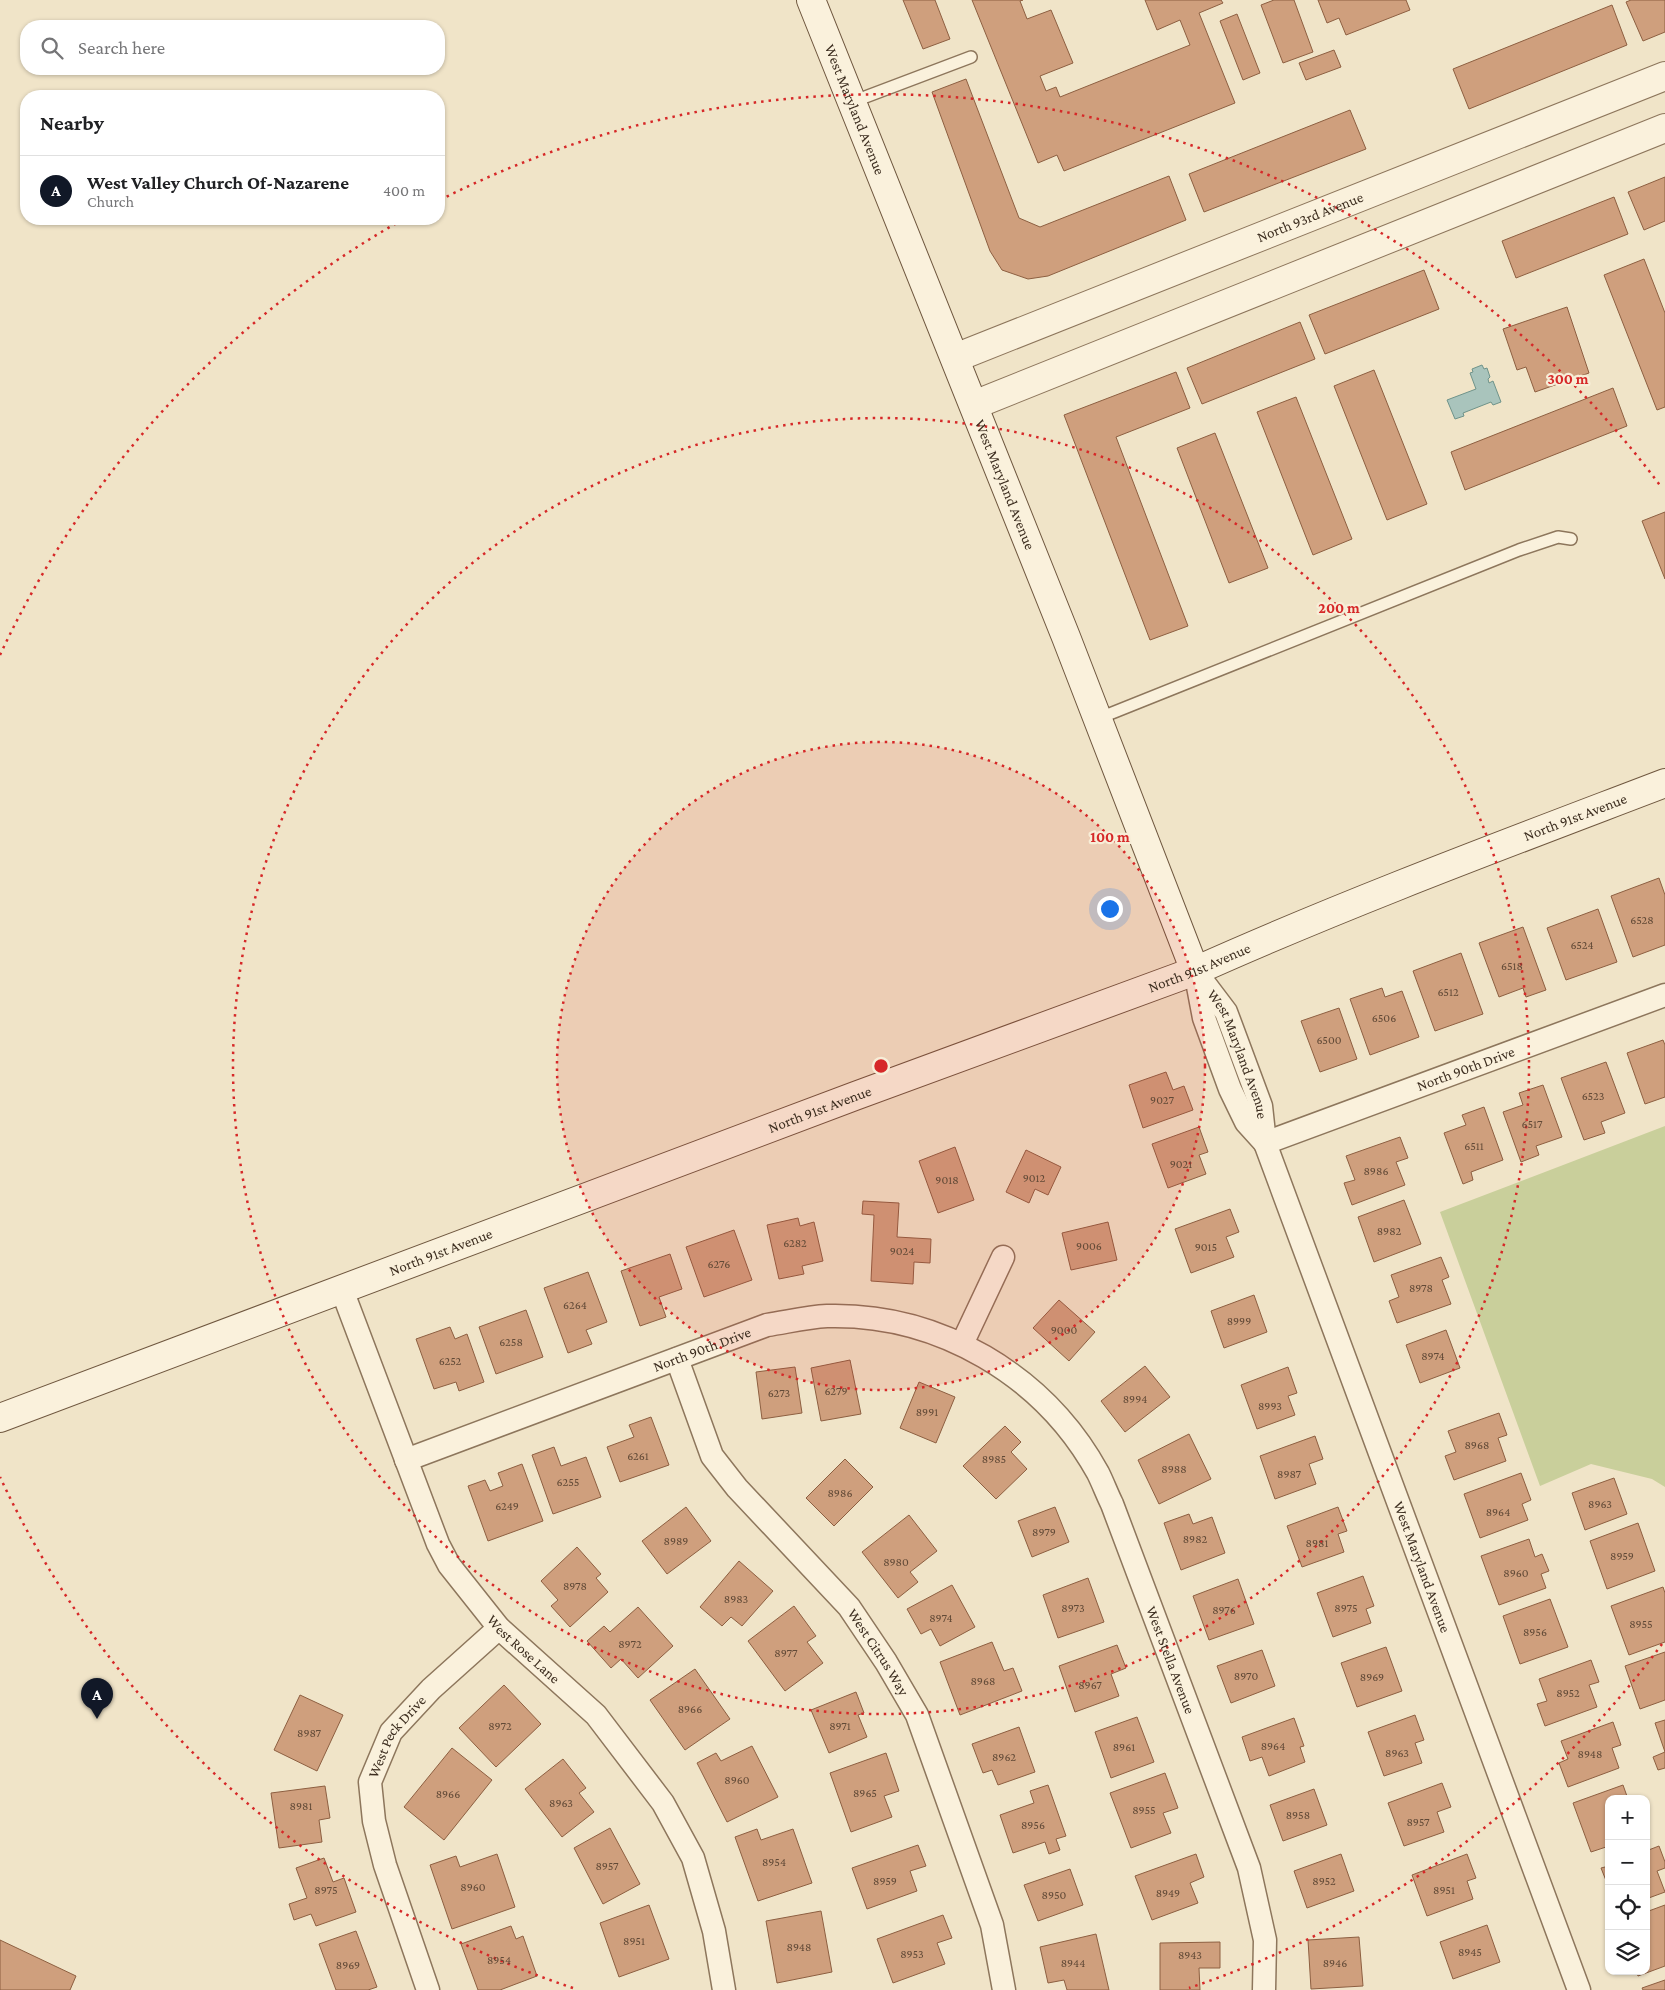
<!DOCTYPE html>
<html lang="en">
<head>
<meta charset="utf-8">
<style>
  :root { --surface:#fff; --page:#f2f2f2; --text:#202124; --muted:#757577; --line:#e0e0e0; --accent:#111827 }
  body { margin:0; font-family:"Crimson Pro",serif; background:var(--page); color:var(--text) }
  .controls { position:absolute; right:15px; bottom:15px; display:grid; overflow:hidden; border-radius:10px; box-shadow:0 1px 4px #0004 }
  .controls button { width:45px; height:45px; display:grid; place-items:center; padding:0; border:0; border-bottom:1px solid var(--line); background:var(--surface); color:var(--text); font:25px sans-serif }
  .you { position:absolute; left:1109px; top:908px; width:18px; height:18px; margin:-12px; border:4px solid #fff; border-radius:50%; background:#1a73e8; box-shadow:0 0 0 8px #1a73e833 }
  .badge { display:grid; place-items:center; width:32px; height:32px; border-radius:50%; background:var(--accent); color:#fff; font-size:16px; font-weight:700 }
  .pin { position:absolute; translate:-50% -41px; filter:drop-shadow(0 1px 2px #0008) }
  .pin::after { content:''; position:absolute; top:26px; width:18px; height:15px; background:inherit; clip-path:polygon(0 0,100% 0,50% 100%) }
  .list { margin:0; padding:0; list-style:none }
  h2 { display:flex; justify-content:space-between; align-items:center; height:65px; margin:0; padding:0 20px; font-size:21px }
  h2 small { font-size:16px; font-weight:400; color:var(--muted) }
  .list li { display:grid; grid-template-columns:32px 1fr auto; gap:15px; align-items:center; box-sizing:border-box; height:70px; padding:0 20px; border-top:1px solid var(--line) }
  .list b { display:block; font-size:19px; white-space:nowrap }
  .list p { margin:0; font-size:16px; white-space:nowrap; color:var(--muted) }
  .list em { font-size:16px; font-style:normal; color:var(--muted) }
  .icon { flex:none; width:28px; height:28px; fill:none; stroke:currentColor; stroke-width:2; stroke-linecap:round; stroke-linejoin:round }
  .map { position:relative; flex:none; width:1665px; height:1990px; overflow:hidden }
  .search { position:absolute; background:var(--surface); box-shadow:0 1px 4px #0004; left:20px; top:20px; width:425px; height:55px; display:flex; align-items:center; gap:12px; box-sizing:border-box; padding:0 18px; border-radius:20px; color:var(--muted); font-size:19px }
  .panel { position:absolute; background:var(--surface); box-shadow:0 1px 4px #0004; left:20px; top:90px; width:425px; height:135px; border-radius:20px }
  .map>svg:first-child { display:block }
</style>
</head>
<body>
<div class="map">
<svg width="1665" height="1990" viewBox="0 0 1665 1990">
  <rect width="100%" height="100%" fill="#f0e4c8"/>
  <path fill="#c9cf9b" d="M1665,1126V1487L1652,1479L1591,1464L1540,1486L1440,1212Z"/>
  <path fill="#a9c4bc" stroke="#6f938a" d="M1482,365L1484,369L1487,368L1490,377L1488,379L1489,383L1493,381L1501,402L1493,405L1491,402L1463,413L1464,416L1455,419L1447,400L1476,389L1470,373L1473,372L1472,369Z"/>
  <path fill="#cf9f7d" stroke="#8d5f41" d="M903,0H935L950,39L923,49Z
    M972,0H1023L1020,1L1027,19L1051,10L1073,63L1040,76L1046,91L1056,87L1060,97L1190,45L1180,20L1157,30L1145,0H1221L1223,3L1199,13L1235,103L1064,171L1057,155L1038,163Z
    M1274,0H1294L1313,52L1283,63L1261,5Z
    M1318,0H1406L1410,10L1346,35L1339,18L1327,23Z
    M1631,0H1665V32L1643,41L1626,2Z
    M1612,5L1627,45L1469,109L1453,69Z
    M1237,14L1260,73L1243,80L1220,21Z
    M1334,50L1341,67L1306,80L1299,63Z
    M966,79L1019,218L1040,227L1169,176L1186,220L1048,276L1028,279L1002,270L990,251L932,92Z
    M1350,110L1366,149L1204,212L1189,174Z
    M1665,177V221L1644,230L1628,192Z
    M1614,197L1628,234L1516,278L1502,241Z
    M1644,259L1665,313V407L1657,410L1604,275Z
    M1424,270L1439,309L1325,354L1309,315Z
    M1567,307L1589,373L1535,392L1526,367L1517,370L1503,329Z
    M1300,322L1315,359L1202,404L1187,368Z
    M1374,370L1427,504L1387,520L1334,386Z
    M1176,372L1190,408L1116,437L1188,626L1150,640L1064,415Z
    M1613,388L1627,426L1465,490L1451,452Z
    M1296,397L1352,539L1313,555L1257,412Z
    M1215,433L1268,568L1229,583L1177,448Z
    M1665,512V579L1642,521Z
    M1659,878L1665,895V945L1633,957L1611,896Z
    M1598,909L1617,962L1566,980L1547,928Z
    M1523,927L1546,990L1526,997L1523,988L1499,997L1479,943Z
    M1461,953L1483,1014L1435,1031L1413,971Z
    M1382,988L1385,997L1402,991L1419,1037L1370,1055L1350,999Z
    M1339,1008L1357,1059L1320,1072L1301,1021Z
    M1663,1040L1665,1045V1097L1645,1104L1627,1053Z
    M1606,1062L1625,1113L1601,1122L1605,1133L1584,1140L1561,1078Z
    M1166,1072L1173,1090L1184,1086L1193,1110L1143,1128L1129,1085Z
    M1543,1085L1562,1137L1536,1146L1539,1155L1521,1162L1503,1112L1523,1105L1519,1093Z
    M1484,1107L1503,1160L1471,1172L1473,1180L1463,1184L1444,1133L1466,1125L1462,1115Z
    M1199,1127L1208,1152L1199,1155L1206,1174L1168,1188L1152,1144Z
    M1400,1137L1408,1158L1396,1162L1405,1185L1352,1205L1344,1183L1355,1180L1346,1156Z
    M955,1147L974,1200L938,1213L919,1161Z
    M1026,1150L1061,1167L1048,1195L1035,1189L1029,1203L1006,1192Z
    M1404,1200L1421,1244L1374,1262L1358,1217Z
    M863,1201L899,1203L897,1237L931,1239L930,1263L914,1262L913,1284L871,1281L874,1215L862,1214Z
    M1230,1209L1239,1232L1226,1237L1234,1257L1191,1273L1175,1229Z
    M798,1218L800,1226L814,1222L823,1261L802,1266L804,1274L779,1279L767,1225Z
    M1108,1222L1117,1260L1071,1270L1062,1233Z
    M734,1230L752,1280L704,1297L686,1247Z
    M670,1254L682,1289L659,1297L666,1317L640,1326L621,1271Z
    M1441,1257L1449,1277L1442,1280L1451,1304L1397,1323L1389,1301L1399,1297L1391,1275Z
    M588,1272L607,1322L586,1330L592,1344L568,1353L544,1288Z
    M1254,1295L1267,1332L1224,1348L1211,1311Z
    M1059,1300L1095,1332L1069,1361L1033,1328Z
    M526,1310L543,1357L496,1374L479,1327Z
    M450,1327L455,1339L467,1334L484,1382L459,1391L456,1382L434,1389L416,1339Z
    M1446,1330L1460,1368L1420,1383L1406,1345Z
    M850,1360L861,1414L821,1421L811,1368Z
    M1145,1366L1170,1397L1125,1432L1101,1401Z
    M795,1367L802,1413L762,1419L756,1372Z
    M1288,1367L1297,1393L1288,1396L1295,1415L1257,1429L1241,1385Z
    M919,1382L955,1397L936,1443L900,1428Z
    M1499,1413L1507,1435L1498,1438L1506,1461L1454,1480L1445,1456L1456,1452L1448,1431Z
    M651,1417L669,1465L620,1482L607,1447L634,1437L629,1425Z
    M1005,1426L1021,1442L1011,1452L1027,1469L996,1499L963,1466Z
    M1189,1434L1211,1479L1159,1504L1138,1460Z
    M1315,1436L1323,1459L1309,1464L1316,1484L1275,1499L1260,1456Z
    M554,1447L561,1466L586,1457L601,1497L553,1514L532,1455Z
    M845,1459L873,1487L834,1526L806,1498Z
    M522,1464L543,1521L488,1541L468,1486L485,1480L490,1491L503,1486L498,1473Z
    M1521,1473L1531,1500L1522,1504L1528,1520L1480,1538L1464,1494Z
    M1614,1478L1627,1514L1585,1530L1572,1493Z
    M686,1507L711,1541L667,1574L642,1541Z
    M1055,1507L1069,1542L1032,1557L1018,1521Z
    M1338,1507L1347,1531L1338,1534L1344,1552L1302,1567L1287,1526Z
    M1189,1514L1193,1524L1212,1517L1225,1553L1181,1570L1164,1523Z
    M909,1515L937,1551L910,1572L918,1582L898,1598L862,1552Z
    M1638,1523L1655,1571L1607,1589L1590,1541Z
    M1529,1539L1535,1557L1542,1554L1549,1571L1541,1574L1546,1588L1499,1605L1481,1556Z
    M577,1547L601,1574L596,1578L608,1592L570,1627L551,1606L558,1600L541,1581Z
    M739,1561L773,1591L742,1626L731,1617L722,1626L700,1607Z
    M1363,1576L1374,1606L1366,1609L1371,1623L1333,1637L1317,1593Z
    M1088,1578L1104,1622L1058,1638L1043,1595Z
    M1238,1579L1254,1624L1209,1640L1193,1596Z
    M952,1585L975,1627L940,1646L931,1629L921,1634L907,1609Z
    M1663,1587L1665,1593V1642L1629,1655L1611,1606Z
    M1550,1599L1568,1647L1520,1664L1503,1616Z
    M794,1606L816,1636L807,1642L823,1663L785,1691L748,1641Z
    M638,1607L673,1646L638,1678L621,1659L611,1668L587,1641L604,1626L610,1632Z
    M992,1642L1004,1671L1013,1668L1022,1691L960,1715L940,1662Z
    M1117,1645L1126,1668L1111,1674L1119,1696L1075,1712L1059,1666Z
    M1386,1647L1402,1691L1357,1707L1341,1663Z
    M1262,1650L1275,1686L1231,1703L1217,1666Z
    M1665,1652V1700L1640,1709L1625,1666Z
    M1591,1660L1599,1682L1589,1685L1597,1707L1545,1726L1537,1704L1547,1701L1539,1679Z
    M695,1669L730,1719L685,1750L650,1700Z
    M504,1685L541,1724L496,1767L459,1728Z
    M856,1692L864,1713L858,1715L867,1737L829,1753L811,1710Z
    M300,1695L343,1715L317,1771L274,1750Z
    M1415,1715L1424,1740L1415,1743L1422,1763L1384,1776L1368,1732Z
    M1137,1717L1154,1762L1111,1778L1095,1732Z
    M1294,1718L1304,1746L1300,1747L1305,1762L1269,1776L1262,1757L1250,1761L1242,1737Z
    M1665,1720V1752L1655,1723Z
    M1613,1722L1621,1745L1612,1748L1619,1768L1568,1787L1559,1763L1568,1759L1561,1741Z
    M1019,1727L1035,1772L998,1785L992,1770L983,1773L972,1744Z
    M752,1746L778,1797L727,1822L697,1763L716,1753L721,1761Z
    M452,1748L492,1780L444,1840L404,1807Z
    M1665,1752V1768L1658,1770L1653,1757Z
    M886,1753L899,1791L884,1796L892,1817L851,1832L830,1773Z
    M563,1759L586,1788L579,1793L594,1812L562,1837L525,1789Z
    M1165,1773L1178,1808L1163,1813L1171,1833L1131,1848L1110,1793Z
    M1442,1783L1451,1807L1437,1812L1444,1832L1404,1846L1388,1803Z
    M1048,1785L1066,1836L1056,1839L1060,1850L1049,1854L1045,1842L1013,1853L1000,1815L1034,1803L1030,1791Z
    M1623,1785L1628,1799H1609V1846L1591,1852L1573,1803Z
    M325,1786L330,1818L319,1820L322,1842L279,1848L271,1793Z
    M1314,1789L1327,1825L1283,1841L1270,1805Z
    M610,1828L640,1884L603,1904L574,1848Z
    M757,1829L761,1840L793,1829L812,1883L758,1901L735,1837Z
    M918,1845L926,1866L910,1871L917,1891L867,1909L852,1868Z
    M1659,1846L1665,1862V1868L1657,1871L1665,1892L1646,1899V1851Z
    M497,1854L515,1907L452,1929L430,1865L456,1856L460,1867Z
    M1196,1854L1204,1877L1190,1883L1198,1903L1152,1920L1135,1876Z
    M1341,1854L1354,1891L1307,1908L1294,1871Z
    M1467,1854L1476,1878L1467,1881L1473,1899L1427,1916L1412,1875Z
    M324,1858L333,1882L344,1878L356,1912L316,1926L311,1914L294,1920L289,1904L307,1898L296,1868Z
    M1609,1866V1888L1601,1868Z
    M1070,1869L1083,1905L1038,1921L1024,1885Z
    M649,1905L669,1959L619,1977L600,1923Z
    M1665,1905V1966L1638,1976L1636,1971H1646V1927L1648,1926L1646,1912Z
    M821,1911L832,1972L777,1983L766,1921Z
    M943,1915L952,1938L937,1943L945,1964L893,1983L877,1939Z
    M1487,1925L1500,1962L1453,1979L1440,1942Z
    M511,1926L516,1939L523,1936L537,1976L500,1990H478L461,1944Z
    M356,1931L377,1987L368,1990H336L319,1944Z
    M1096,1934L1109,1990H1067L1064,1980L1048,1983L1040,1947Z
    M1359,1937L1363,1986L1311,1989L1308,1940Z
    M0,1940L76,1976L70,1990H0Z
    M1220,1942V1968H1199L1200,1990H1160V1943Z
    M1665,1980V1990H1643L1642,1988Z"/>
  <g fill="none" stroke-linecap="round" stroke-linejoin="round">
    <defs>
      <path id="service" d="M852,102L971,57
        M1097,719L1519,550L1558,537L1571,539"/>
      <g id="minor">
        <path id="s1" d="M1195,971L1226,1012L1261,1106L1265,1143L1579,1990"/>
        <path d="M1196,976L1204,1018L1230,1089L1246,1122L1265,1143"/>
        <path id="s2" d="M1265,1143L1665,995"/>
        <path id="s3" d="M342,1290L438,1544L449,1565L499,1628L596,1715L663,1803L693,1858L714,1931L724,1990"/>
        <path d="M962,1344L1003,1257"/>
        <path id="s4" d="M677,1359L712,1456L737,1488L849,1607L886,1662L917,1715L992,1925L1004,1990"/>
        <path id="s5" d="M406,1460L767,1325C787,1322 807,1317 827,1316C939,1313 1044,1375 1098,1473C1103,1483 1107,1494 1112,1504L1249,1868L1265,1940L1264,1990"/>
        <path id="s6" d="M428,1990L385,1865L374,1821L370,1782L391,1732L431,1689L499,1628"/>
      </g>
      <g id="tertiary">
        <path id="s7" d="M955,358L1665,76"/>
        <path d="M974,405L1665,128"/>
      </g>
      <g id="secondary">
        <path id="s8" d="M811,0L1066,637L1195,971"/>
        <path id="s9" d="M0,1418L855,1096L1195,971C1349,902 1508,843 1665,783"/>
      </g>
    </defs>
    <use href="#service" stroke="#8d765c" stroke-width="14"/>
    <use href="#minor" stroke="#8d765c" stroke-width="25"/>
    <use href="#tertiary" stroke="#8d765c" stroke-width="30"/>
    <use href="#secondary" stroke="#6f573f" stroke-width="30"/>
    <use href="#service" stroke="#faf1dc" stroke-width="11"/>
    <use href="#minor" stroke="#faf1dc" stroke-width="22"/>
    <use href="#tertiary" stroke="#faf1dc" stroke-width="28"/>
    <use href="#secondary" stroke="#faf1dc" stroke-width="28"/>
  </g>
  <circle cx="881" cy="1066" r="324" fill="#d62828" fill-opacity=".12"/>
  <g fill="none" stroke="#d62828" stroke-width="2.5" stroke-dasharray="2.5 5">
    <circle cx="881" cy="1066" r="324"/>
    <circle cx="881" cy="1066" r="648"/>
    <path d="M1662 1644A972 972 0 0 1 1189 1988M573 1988A972 972 0 0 1 0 1477M0 655A972 972 0 0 1 402 220M440 200A972 972 0 0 1 1662 488"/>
  </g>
  <g text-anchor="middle" stroke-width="4.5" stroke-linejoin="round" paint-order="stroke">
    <g font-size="12" fill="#624a37">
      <text x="1642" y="924">6528</text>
      <text x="1582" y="949">6524</text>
      <text x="1512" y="970">6518</text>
      <text x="1448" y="996">6512</text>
      <text x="1384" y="1022">6506</text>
      <text x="1329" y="1044">6500</text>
      <text x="1593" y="1100">6523</text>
      <text x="1162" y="1104">9027</text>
      <text x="1532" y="1128">6517</text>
      <text x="1474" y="1150">6511</text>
      <text x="1181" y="1168">9021</text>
      <text x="1376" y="1175">8986</text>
      <text x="1034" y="1182">9012</text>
      <text x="947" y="1184">9018</text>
      <text x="1389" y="1235">8982</text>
      <text x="795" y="1247">6282</text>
      <text x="1089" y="1250">9006</text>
      <text x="1206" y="1251">9015</text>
      <text x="902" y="1255">9024</text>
      <text x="719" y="1268">6276</text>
      <text x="1421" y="1292">8978</text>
      <text x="575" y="1309">6264</text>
      <text x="1239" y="1325">8999</text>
      <text x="1064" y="1334">9000</text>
      <text x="511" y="1346">6258</text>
      <text x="1433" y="1360">8974</text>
      <text x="450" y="1365">6252</text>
      <text x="836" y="1395">6279</text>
      <text x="779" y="1397">6273</text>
      <text x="1135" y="1403">8994</text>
      <text x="1270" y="1410">8993</text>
      <text x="927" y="1416">8991</text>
      <text x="1477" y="1449">8968</text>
      <text x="638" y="1460">6261</text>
      <text x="994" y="1463">8985</text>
      <text x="1174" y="1473">8988</text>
      <text x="1289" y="1478">8987</text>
      <text x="568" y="1486">6255</text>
      <text x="840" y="1497">8986</text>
      <text x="1600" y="1508">8963</text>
      <text x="507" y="1510">6249</text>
      <text x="1498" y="1516">8964</text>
      <text x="1044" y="1536">8979</text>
      <text x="1195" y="1543">8982</text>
      <text x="676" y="1545">8989</text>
      <text x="1317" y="1547">8981</text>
      <text x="1622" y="1560">8959</text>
      <text x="896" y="1566">8980</text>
      <text x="1516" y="1577">8960</text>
      <text x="575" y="1590">8978</text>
      <text x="736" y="1603">8983</text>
      <text x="1073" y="1612">8973</text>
      <text x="1346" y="1612">8975</text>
      <text x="1224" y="1614">8976</text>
      <text x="941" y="1622">8974</text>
      <text x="1641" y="1628">8955</text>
      <text x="1535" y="1636">8956</text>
      <text x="630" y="1648">8972</text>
      <text x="786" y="1657">8977</text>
      <text x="1246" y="1680">8970</text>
      <text x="1372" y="1681">8969</text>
      <text x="983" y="1685">8968</text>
      <text x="1090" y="1689">8967</text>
      <text x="1568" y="1697">8952</text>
      <text x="690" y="1713">8966</text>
      <text x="500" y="1730">8972</text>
      <text x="840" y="1730">8971</text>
      <text x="309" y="1737">8987</text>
      <text x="1273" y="1750">8964</text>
      <text x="1124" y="1751">8961</text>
      <text x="1397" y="1757">8963</text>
      <text x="1590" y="1758">8948</text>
      <text x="1004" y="1761">8962</text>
      <text x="737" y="1784">8960</text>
      <text x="865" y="1797">8965</text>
      <text x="448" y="1798">8966</text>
      <text x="561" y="1807">8963</text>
      <text x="301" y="1810">8981</text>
      <text x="1144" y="1814">8955</text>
      <text x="1298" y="1819">8958</text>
      <text x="1418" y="1826">8957</text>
      <text x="1033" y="1829">8956</text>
      <text x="774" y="1866">8954</text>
      <text x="607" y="1870">8957</text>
      <text x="885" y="1885">8959</text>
      <text x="1324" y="1885">8952</text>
      <text x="473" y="1891">8960</text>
      <text x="326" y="1894">8975</text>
      <text x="1444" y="1894">8951</text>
      <text x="1168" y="1897">8949</text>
      <text x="1054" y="1899">8950</text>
      <text x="634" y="1945">8951</text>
      <text x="799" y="1951">8948</text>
      <text x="1470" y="1956">8945</text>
      <text x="912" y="1958">8953</text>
      <text x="1190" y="1959">8943</text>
      <text x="499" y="1964">8954</text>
      <text x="1073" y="1967">8944</text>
      <text x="1335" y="1967">8946</text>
      <text x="348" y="1969">8969</text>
    </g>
    <g font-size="15" fill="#3d2e20" stroke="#f7eed8">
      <text dy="5" stroke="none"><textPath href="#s8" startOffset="118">West Maryland Avenue</textPath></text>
      <text dy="5" stroke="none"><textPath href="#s7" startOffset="382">North 93rd Avenue</textPath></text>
      <text dy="5" stroke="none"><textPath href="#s8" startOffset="522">West Maryland Avenue</textPath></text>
      <text dy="5" stroke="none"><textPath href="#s9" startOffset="1686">North 91st Avenue</textPath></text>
      <text dy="5" stroke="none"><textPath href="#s9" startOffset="1281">North 91st Avenue</textPath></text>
      <text dy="5" stroke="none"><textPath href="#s1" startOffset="95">West Maryland Avenue</textPath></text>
      <text dy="5" stroke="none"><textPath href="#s2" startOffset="214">North 90th Drive</textPath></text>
      <text dy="5" stroke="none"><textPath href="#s9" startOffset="876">North 91st Avenue</textPath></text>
      <text dy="5" stroke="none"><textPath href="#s9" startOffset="471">North 91st Avenue</textPath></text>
      <text dy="5" stroke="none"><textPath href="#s5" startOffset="316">North 90th Drive</textPath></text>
      <text dy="5" stroke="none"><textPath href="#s1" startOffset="641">West Maryland Avenue</textPath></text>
      <text dy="5" stroke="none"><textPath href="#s3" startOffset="408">West Rose Lane</textPath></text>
      <text dy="5" stroke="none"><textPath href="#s4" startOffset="361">West Citrus Way</textPath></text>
      <text dy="5" stroke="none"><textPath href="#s5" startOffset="976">West Stella Avenue</textPath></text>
      <text dy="5" stroke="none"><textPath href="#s6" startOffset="270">West Peck Drive</textPath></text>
    </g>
  </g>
  <circle cx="881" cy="1066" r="8" fill="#d62828" stroke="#f7eed8" stroke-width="2.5"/>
  <g font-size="15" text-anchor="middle" font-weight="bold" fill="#d62828" stroke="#f7eed8" stroke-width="4.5" stroke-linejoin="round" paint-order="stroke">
    <text x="1568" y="384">300 m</text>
    <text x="1339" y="613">200 m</text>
    <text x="1110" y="842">100 m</text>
  </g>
</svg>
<div class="controls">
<button>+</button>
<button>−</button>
<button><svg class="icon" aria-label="locate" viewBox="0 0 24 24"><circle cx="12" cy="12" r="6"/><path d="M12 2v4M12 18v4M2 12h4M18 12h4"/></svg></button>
<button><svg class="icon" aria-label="layers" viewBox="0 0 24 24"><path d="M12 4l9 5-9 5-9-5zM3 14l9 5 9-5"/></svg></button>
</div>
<div class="you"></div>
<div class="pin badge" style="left:97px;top:1719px">A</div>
<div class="search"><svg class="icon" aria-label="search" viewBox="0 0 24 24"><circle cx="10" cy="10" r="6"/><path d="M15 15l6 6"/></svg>Search here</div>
<section class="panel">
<h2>Nearby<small></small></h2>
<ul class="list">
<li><span class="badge">A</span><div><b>West Valley Church Of-Nazarene</b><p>Church</p></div><em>400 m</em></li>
</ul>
</section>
</div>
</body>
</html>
